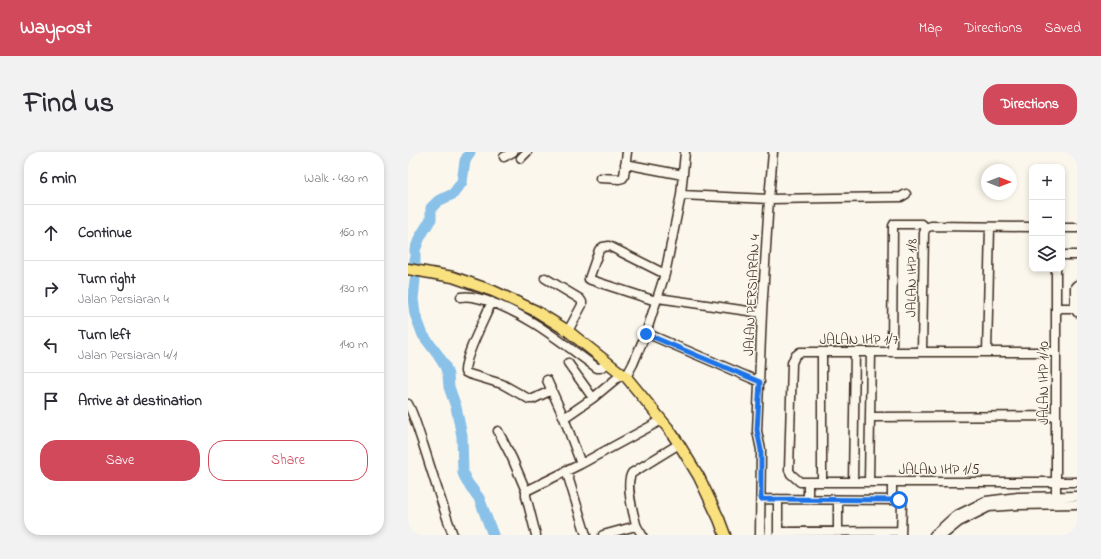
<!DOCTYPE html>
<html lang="en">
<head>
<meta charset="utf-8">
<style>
  :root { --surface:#fff; --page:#f2f2f3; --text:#2b2b33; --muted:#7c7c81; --line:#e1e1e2; --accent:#d1495b }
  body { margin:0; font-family:"Indie Flower",sans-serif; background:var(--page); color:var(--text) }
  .controls { position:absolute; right:12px; top:12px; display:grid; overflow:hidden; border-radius:8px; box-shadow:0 2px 6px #0003 }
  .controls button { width:36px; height:36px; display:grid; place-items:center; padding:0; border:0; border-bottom:1px solid var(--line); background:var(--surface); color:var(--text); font:20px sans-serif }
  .compass { position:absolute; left:573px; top:12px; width:36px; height:36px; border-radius:50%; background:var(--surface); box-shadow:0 2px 6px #0003; rotate:90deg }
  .stop { position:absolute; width:12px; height:12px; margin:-9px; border:3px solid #1a73e8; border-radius:50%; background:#fff }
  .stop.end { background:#1a73e8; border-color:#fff; box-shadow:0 1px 4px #0008 }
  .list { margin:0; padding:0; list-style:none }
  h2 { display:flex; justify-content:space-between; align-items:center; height:52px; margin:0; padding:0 16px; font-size:17px }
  h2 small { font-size:13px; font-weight:400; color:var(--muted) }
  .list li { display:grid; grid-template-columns:26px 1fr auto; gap:12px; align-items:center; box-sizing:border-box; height:56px; padding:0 16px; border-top:1px solid var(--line) }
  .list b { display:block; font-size:15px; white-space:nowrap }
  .list p { margin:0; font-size:13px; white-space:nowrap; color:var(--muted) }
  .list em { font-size:13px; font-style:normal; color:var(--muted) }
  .actions { display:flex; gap:8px; padding:12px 16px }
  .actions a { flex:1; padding:9px 0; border:1px solid var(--accent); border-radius:16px; text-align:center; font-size:14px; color:var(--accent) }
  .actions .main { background:var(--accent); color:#fff }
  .icon { flex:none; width:22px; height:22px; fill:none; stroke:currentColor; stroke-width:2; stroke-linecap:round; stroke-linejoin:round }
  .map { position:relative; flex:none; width:669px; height:383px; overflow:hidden; border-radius:16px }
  header { display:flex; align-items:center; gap:24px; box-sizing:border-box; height:56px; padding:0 20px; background:var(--accent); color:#fff }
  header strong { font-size:19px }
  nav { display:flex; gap:22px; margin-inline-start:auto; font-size:14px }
  .intro { display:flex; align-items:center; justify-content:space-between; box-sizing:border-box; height:96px; padding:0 24px }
  h1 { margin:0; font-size:28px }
  .button { padding:10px 18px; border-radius:16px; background:var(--accent); color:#fff; font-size:14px; font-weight:700 }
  main { display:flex; gap:24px; padding:0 24px }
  aside { flex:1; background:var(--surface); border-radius:16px; box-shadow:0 2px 6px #0003 }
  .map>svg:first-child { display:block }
</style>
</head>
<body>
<header>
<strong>Waypost</strong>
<nav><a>Map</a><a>Directions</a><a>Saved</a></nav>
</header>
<div class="intro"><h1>Find us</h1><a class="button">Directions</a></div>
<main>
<aside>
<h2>6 min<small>Walk · 430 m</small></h2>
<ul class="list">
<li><svg class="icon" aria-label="ahead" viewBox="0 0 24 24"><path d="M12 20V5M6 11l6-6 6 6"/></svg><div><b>Continue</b></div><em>160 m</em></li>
<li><svg class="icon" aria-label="right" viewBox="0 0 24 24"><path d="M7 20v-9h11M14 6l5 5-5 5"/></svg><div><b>Turn right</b><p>Jalan Persiaran 4</p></div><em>130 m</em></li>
<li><svg class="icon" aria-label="left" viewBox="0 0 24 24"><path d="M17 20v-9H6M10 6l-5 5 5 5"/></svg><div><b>Turn left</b><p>Jalan Persiaran 4/1</p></div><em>140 m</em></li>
<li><svg class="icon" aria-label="arrive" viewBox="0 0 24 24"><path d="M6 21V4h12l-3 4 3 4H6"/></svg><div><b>Arrive at destination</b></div></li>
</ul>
<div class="actions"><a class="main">Save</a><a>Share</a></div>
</aside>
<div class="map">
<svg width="669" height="383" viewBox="0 0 669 383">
  <rect width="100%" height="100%" fill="#fbf7ec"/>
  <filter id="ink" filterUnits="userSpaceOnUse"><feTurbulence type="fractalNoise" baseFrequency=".025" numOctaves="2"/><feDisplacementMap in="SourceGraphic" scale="8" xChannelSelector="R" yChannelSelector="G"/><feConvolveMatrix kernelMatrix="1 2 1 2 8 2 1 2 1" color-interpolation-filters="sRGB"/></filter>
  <g filter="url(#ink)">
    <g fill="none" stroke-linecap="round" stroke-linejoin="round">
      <path stroke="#8ac1e8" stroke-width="11" d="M7,110V98L12,85L23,67V56L30,49L45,42L54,30L57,9L62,0
        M7,128L5,147L7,162L15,183L30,203L37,214L40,223L41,235L48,255L54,284L55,321L59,330L71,346L85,383"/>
      <defs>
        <path id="minor" d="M96,5L105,0
          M113,6L119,0
          M217,12L275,23
          M192,26L211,27L215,26L216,24L219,0
          M273,43L361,47L493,45L498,42
          M518,76L523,74L624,75
          M654,76H669
          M654,103H669
          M137,126L172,147L174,150V153L160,179
          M53,145C62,143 68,146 77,148C119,161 154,191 189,216H192L201,211
          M250,146L354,161
          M248,149L183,128L181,127L182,124L191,98L195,95L201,94L257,122
          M84,150L81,156C75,170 56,206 57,220L61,222L94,232L121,247H125L144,238
          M648,156H667L669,160
          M667,156V135L669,133
          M238,181L352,230
          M414,200V330
          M484,200L485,74L486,72H514L518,76
          M514,200L516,81L518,76
          M579,200L582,75
          M648,200H392L387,204L384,211L381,318L383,322L392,330H669
          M160,211L185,246
          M218,225L225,212L238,181L257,122L273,43L277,0
          M139,228L156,266L173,312
          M0,252C7,265 10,279 15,292C25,323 34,353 45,383
          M462,265L648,264
          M156,266L185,246L214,222
          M90,279L104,306L118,339
          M158,318L178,383
          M445,330L447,200
          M461,330L463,200
          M648,345V117
          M353,347L491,348L494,351L493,383
          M400,347V330
          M430,348V383
          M484,348V330
          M370,380L493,379
          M128,383L118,344V339L173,312L254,268
          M195,383L228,374
          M234,383C232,379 229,376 228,372C225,361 217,330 224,321L271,292
          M352,383L353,298L349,279L354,161L361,47L365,0
          M370,383V347
          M526,383L547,364L578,349L610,345L669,344
          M535,383L551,370L581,355L611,353L669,352"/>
        <path id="major" d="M0,117L45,125L85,139L128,159L160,179L219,226L260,276L271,292L291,325L311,367L317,383"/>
      </defs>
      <use href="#minor" stroke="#3b2a1e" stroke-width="11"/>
      <use href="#major" stroke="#3b2a1e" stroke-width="13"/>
      <use href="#minor" stroke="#fbf7ec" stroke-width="8"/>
      <use href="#major" stroke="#fae180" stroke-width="10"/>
    </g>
  </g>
  <g fill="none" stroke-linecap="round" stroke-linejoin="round" filter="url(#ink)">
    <path stroke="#1a73e8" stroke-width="5" d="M238,182L352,230L349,278L353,298V347L491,348"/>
  </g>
  <g text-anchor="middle" stroke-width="3" stroke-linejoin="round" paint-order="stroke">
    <g font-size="14" fill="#3b2a1e" stroke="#fbf7ec">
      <text transform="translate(503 126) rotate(-89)" y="5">JALAN IHP 1/8</text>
      <text transform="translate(343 143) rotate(-87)" y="5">JALAN PERSIARAN 4</text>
      <text x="451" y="192">JALAN IHP 1/7</text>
      <text transform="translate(635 231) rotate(-90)" y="5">JALAN IHP 1/10</text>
      <text x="531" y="322">JALAN IHP 1/5</text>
    </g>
  </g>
</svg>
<div class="controls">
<button>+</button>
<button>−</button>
<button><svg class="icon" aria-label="layers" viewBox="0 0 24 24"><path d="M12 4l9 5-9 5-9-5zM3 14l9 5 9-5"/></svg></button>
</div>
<svg class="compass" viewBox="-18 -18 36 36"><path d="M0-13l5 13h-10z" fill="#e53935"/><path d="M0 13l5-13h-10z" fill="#7c7c81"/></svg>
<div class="stop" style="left:491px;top:348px"></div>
<div class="stop end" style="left:238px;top:182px"></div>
</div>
</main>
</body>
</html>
